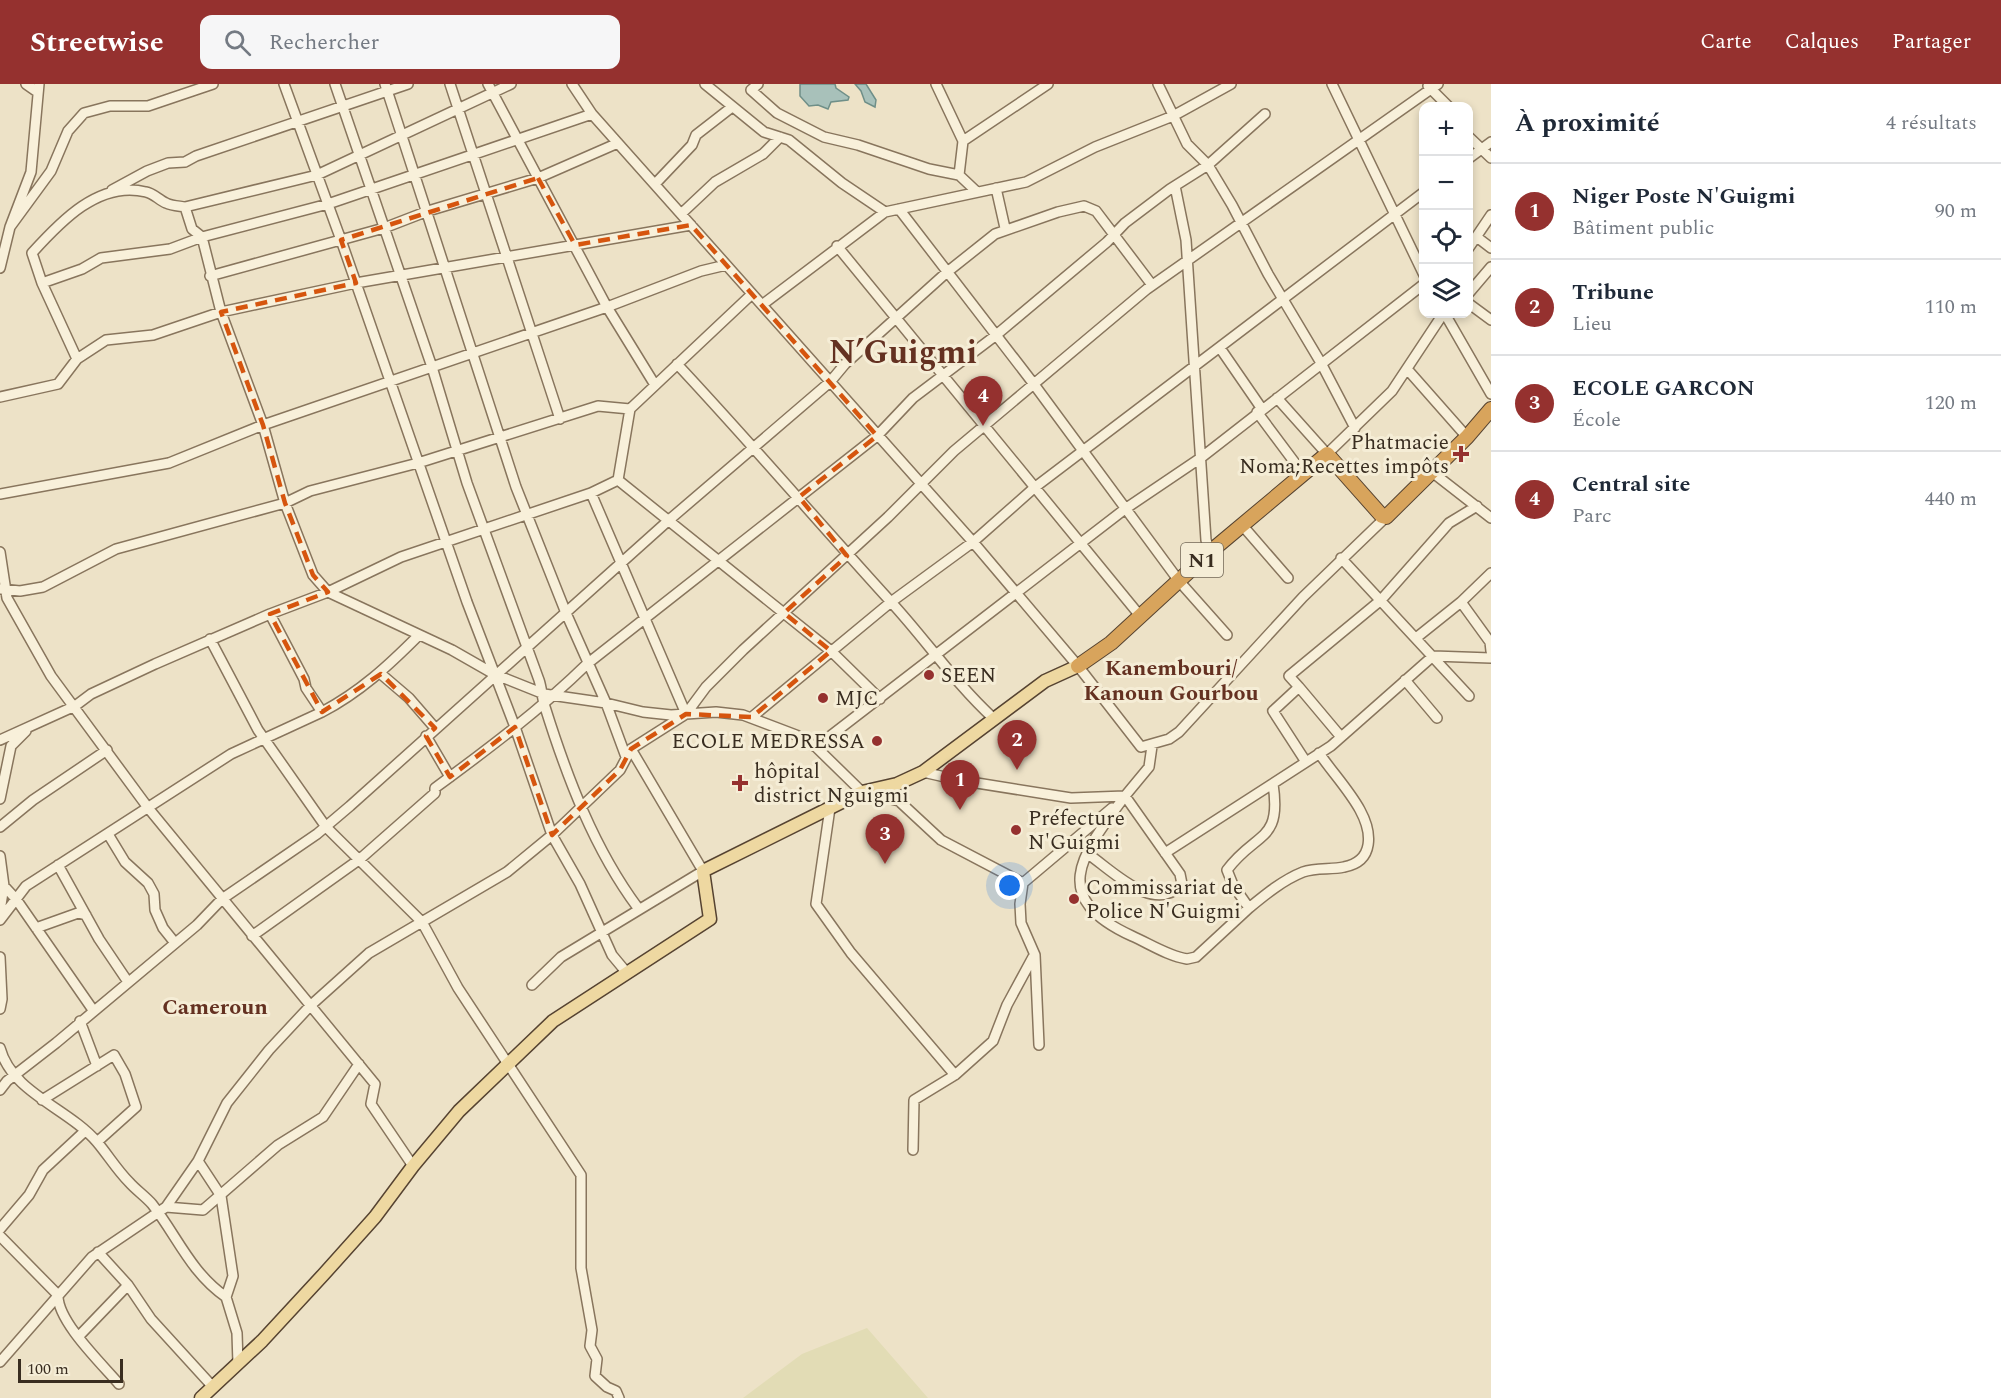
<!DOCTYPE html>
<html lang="fr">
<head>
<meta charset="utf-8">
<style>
  :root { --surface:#fff; --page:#f6f6f7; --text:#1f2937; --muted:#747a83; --line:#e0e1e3; --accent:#95312f }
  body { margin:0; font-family:Spectral,serif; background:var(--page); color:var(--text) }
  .controls { position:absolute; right:18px; top:18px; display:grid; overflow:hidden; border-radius:12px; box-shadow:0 3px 9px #0003 }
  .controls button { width:54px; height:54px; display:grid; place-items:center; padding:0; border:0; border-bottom:2px solid var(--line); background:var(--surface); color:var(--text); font:30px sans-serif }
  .scale { position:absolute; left:18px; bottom:15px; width:105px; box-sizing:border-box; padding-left:6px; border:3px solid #392d20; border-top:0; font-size:16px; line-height:21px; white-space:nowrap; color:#392d20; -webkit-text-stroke:4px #f5edd6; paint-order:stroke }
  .you { position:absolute; left:1010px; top:802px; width:21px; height:21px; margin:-15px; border:4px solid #fff; border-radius:50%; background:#1a73e8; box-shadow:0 0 0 9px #1a73e833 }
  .badge { display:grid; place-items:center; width:39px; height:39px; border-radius:50%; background:var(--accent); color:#fff; font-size:20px; font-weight:700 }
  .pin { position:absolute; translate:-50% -50px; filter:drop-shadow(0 2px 3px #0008) }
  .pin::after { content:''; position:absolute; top:32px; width:21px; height:18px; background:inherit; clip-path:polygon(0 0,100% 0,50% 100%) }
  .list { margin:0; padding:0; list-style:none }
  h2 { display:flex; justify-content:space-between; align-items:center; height:78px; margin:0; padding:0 24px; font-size:26px }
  h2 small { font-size:20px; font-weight:400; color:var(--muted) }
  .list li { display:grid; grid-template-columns:39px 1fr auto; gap:18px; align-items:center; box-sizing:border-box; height:96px; padding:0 24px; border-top:2px solid var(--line) }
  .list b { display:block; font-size:22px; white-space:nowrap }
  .list p { margin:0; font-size:20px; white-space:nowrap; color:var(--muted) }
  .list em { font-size:20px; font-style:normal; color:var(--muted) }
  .icon { flex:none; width:33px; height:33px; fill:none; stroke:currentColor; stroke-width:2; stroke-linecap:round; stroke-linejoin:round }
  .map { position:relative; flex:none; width:1491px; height:1314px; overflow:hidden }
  header { display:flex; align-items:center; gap:36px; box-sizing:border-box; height:84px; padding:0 30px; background:var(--accent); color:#fff }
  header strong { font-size:28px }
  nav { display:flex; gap:33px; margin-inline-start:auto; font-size:21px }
  .search { width:420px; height:54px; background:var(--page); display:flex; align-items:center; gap:15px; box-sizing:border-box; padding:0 21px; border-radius:12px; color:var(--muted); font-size:22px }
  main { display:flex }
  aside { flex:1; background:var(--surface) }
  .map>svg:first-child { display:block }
</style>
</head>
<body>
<header>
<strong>Streetwise</strong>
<div class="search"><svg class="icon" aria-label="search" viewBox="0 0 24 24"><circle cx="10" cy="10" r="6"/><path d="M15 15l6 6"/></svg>Rechercher</div>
<nav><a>Carte</a><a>Calques</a><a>Partager</a></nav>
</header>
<main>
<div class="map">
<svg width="1491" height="1314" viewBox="0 0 1491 1314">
  <rect width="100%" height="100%" fill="#ede2c7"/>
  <path fill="#e2dcb5" d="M867,1244L928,1314H743L802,1270Z"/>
  <path fill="#a8c1ba" stroke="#6f8f88" stroke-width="1.5" d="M800,0H835L836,4L849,13L848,16L831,18L828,25L818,21L809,22L800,12Z
    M855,0H866L876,16L875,23L865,18L861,7Z"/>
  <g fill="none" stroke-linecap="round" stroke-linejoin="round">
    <defs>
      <path id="minor" d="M26,0L36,7
        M284,0L341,156L467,518L515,643L552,751L580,800L612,871L627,889
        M335,0L432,283L467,399L539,596C542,605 542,614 545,623C567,693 594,765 638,824
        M385,0L516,403L566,529L606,619L626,673
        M450,0L560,335
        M488,0L607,223L655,301
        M572,0L592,30L973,458L1078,582L1141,663L1169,655L1179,648L1303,513L1386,433
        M705,0L764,48L789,56L842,99L885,128
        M758,0L751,6L777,29L824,53L858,61L929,85L959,91
        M936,0L963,57L959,91L976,107
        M1158,0L1187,60L1208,81L1232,121L1268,190L1321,279L1355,344
        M1332,0L1424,191
        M1428,2L1448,22
        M1468,52L1491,74
        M963,57L1048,0
        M1468,75L1491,58
        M655,100L692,61L696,51L732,23
        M1175,102L1186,156L1206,456L1210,468
        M996,104L1005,144
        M112,106L147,87L168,79L185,78L196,72L408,0
        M185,123L192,145L202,153L221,228L263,341L285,419L313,491L328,508L452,566L494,590L544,610L606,619L643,628L671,631L716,628L743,631L796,651L816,663L862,708L899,717L941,756L1023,799
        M899,125L1033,299L1179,497L1227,551
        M681,130L715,98L763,70L780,53
        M10,143L51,87L68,47L84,29L110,22H148L213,0
        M1478,154L1491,164
        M837,162L1141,533
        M1468,165L1491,131
        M0,184L10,143L31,88L39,0
        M210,192L384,144L428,127L538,94L618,59
        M42,199L82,185L101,174L170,165L202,153L328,120L592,30
        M1468,210L1491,183
        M1468,219L1491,236
        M762,221L885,128L1026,98L1095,63L1173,32L1231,0
        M1445,230L1491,310
        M1220,264L1262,325
        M77,275L42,199L32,169C60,138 99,96 146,108C153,109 159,116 166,119C172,122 179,122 185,123L317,91L511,0
        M677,280C750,358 819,439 891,518C926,556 955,599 993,634
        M1407,285L1467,353
        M0,313L58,300L77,275L106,256L153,251L221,228L356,199L691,141
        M1277,314L1327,370L1392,307L1443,230
        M1257,328L1304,391
        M1432,388L1491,434
        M618,396L831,567L880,615
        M618,396L630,325L752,210
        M591,409L686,630
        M0,410L169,379L263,341L607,223L701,187L726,181
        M1242,441L1288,494
        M0,468L7,514L51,592L149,725L375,1000L371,1020L413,1082
        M1341,474L1469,612
        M1491,489L1461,518L1490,558L1491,567
        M1,505L20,507L43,503L116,465L285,419L310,407L418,379L598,322L630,325
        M1416,554L1461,518
        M210,555L258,646L326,743L422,838L458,904L581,1091V1184L592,1246L590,1262L597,1275L595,1292L607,1303L616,1307L619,1314
        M381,590L409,614L435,644
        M1405,596L1437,634
        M1299,603L1341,653
        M322,628C360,608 388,582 418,552
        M752,633L891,518L973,458L1034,404L1424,108
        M426,652L450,693
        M0,656L75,622L91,610L155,580L270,530L328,508L401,473L591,409L618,396
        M816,663L1125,425L1202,373L1424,200
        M1306,678L1273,627L1299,603L1289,592L1381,516L1449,439L1477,422
        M923,688L958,696L1071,714L1125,712L1149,683L1152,662
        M1273,700C1282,759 1256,747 1227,786L1233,801L1249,824C1266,810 1283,796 1303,788C1316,783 1331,786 1344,783C1375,777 1372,748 1360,726C1349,706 1332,688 1319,669
        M1125,712C1082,770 1047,813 1132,852C1150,860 1168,872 1187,875L1196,873L1249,824
        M0,715L11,662L26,647
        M830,724L816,820L851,869L955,991
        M0,743L33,716L107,666
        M108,750L125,778L148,799L154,810L155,826L163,844L175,859
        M1165,769L1331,662L1433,572L1491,574
        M1088,770C1113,787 1154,831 1182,800L1180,790L1125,712
        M0,772L4,802L0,827
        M58,781L99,855L128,898
        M4,802L16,815L93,926
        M0,836L26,802L231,670L322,628L306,604L304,595L270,530
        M36,844L78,829L86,831
        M252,852L360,775L435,709V704C488,665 540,626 587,580L877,352L913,314L995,252L1107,158L1125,139L1170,105L1208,81L1265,30
        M0,873L2,915L0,925
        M532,901L561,873L703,787L631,665
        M80,937L97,982
        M1039,961L1035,871L1021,839L1020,820L1023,799L1112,724
        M0,964C12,1009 68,1024 97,1058C108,1071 117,1086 129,1098C136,1106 145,1112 152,1120C177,1152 191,1189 226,1213
        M0,1006L7,997L56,959L197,841L222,815L317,750L350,722L669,436L830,298L845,280L946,189L995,150L1058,128L1084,122L1096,127L1152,201
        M42,1016L114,971L125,990L136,1023L97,1058
        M913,1066L914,1016L955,991L993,957L1007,921L1033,873
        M198,1077L221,1112L233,1192L226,1213L237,1249L238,1280
        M166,1123L203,1126L278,1061L323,1033L359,980
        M0,1145L29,1111L43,1086L85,1047
        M0,1152L58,1211C57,1237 102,1280 119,1300
        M98,1168L128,1201L151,1235L213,1303
        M79,1252L128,1201
        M0,1278L92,1173L166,1123L198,1077L227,1019L269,966L310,922L369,869L507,788L552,751L620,686L631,665L686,630L706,603L743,566L888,433L954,367L1147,205L1438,0"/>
      <path id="major" d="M201,1314L262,1257L323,1191L375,1133L413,1082L459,1027L553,937L710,835L703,787L862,708L897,700L923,688L1045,597L1078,582"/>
      <path id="highway" d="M1078,582L1111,559L1210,468L1327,370L1382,432L1386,433L1467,353L1491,325"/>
    </defs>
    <use href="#minor" stroke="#88755d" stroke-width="12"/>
    <use href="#major" stroke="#564331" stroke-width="15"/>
    <use href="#highway" stroke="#564331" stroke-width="16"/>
    <use href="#minor" stroke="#f8f0da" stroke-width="9"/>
    <use href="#major" stroke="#eed8a1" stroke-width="12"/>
    <use href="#highway" stroke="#d8a45c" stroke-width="14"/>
  </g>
  <path fill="none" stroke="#d6550e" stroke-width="4.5" stroke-dasharray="12 8" stroke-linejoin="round" d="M538,94L575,161L691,141L877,352L799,413L847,472L784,529L831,567L752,633L686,630L631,665L620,686L552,751L515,643L450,693L426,652L435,644L381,590L322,628L270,530L328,508L313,491L285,419L263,341L221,228L356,199L341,156Z"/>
  <g fill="#95312f" stroke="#f5edd6" stroke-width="2">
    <path d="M1458 361h6v6h6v6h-6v6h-6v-6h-6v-6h6z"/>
    <circle cx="929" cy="591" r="6"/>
    <circle cx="823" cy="614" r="6"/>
    <circle cx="877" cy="657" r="6"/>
    <path d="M737 690h6v6h6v6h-6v6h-6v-6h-6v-6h6z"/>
    <circle cx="1016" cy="746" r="6"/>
    <circle cx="1074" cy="815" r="6"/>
  </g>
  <g text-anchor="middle" stroke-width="6" stroke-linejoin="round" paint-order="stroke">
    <rect fill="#f5edd6" stroke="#716757" stroke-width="1.5" x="1181" y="459" width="42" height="34" rx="4.5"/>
    <g font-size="20" font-weight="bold" fill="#392d20">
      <text x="1202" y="483">N1</text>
    </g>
    <g font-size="21" fill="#392d20" stroke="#f5edd6" text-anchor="start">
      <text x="1449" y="365" text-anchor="end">Phatmacie<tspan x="1449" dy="24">Noma;Recettes impôts</tspan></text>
      <text x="941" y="598">SEEN</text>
      <text x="835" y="621">MJC</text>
      <text x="865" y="664" text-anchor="end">ECOLE MEDRESSA</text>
      <text x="754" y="694">hôpital<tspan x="754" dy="24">district Nguigmi</tspan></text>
      <text x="1028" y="741">Préfecture<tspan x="1028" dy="24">N'Guigmi</tspan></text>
      <text x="1086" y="810">Commissariat de<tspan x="1086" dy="24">Police N'Guigmi</tspan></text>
    </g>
    <g font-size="22" font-weight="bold" fill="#643121" stroke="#f5edd6">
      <text x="1171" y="591">Kanembouri/<tspan x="1171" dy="25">Kanoun Gourbou</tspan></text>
      <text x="215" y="930">Cameroun</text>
    </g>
    <g font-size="33" font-weight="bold" fill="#643121" stroke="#f5edd6">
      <text x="903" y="279">N’Guigmi</text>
    </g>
  </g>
</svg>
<div class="controls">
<button>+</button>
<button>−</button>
<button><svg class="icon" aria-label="locate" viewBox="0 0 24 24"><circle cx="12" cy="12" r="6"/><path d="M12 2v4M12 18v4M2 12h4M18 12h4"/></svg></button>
<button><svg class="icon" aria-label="layers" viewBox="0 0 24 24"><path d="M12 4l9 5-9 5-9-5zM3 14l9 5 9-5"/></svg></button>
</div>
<div class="scale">100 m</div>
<div class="you"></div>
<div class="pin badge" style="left:960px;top:726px">1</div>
<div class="pin badge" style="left:1017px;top:686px">2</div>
<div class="pin badge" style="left:885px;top:780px">3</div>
<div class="pin badge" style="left:983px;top:342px">4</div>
</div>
<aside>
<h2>À proximité<small>4 résultats</small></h2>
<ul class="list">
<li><span class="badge">1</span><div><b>Niger Poste N'Guigmi</b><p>Bâtiment public</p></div><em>90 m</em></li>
<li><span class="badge">2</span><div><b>Tribune</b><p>Lieu</p></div><em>110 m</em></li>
<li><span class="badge">3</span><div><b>ECOLE GARCON</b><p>École</p></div><em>120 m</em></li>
<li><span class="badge">4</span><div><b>Central site</b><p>Parc</p></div><em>440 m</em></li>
</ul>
</aside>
</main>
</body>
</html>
